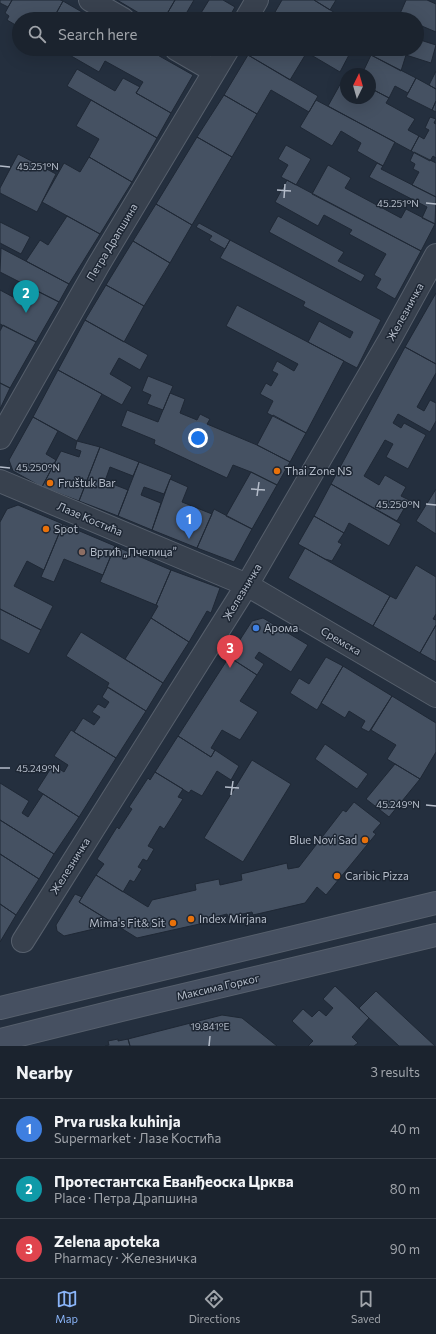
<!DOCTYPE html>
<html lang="en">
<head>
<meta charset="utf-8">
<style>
  :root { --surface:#1b232e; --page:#242b36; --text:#f1f3f6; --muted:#a0a4aa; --line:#39404a; --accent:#8ab4f8 }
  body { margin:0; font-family:Commissioner,sans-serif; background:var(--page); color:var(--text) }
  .compass { position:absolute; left:340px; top:68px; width:36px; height:36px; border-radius:50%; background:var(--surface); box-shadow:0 4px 16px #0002; rotate:5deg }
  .you { position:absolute; left:198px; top:438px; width:14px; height:14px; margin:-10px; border:3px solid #fff; border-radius:50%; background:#1a73e8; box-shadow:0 0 0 6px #1a73e833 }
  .badge { display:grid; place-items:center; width:26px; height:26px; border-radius:50%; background:var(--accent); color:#fff; font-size:13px; font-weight:700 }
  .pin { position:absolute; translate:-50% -33px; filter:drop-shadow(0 1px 2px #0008) }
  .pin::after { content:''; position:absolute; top:21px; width:14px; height:12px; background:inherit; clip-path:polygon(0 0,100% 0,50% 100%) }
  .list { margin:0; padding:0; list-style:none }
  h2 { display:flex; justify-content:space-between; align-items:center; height:52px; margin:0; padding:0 16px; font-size:17px }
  h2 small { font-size:13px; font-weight:400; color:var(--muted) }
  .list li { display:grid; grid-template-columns:26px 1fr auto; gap:12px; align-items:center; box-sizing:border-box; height:60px; padding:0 16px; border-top:1px solid var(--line) }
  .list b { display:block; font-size:15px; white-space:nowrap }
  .list p { margin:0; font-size:13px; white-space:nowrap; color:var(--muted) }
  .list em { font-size:13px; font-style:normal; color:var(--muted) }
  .icon { flex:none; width:22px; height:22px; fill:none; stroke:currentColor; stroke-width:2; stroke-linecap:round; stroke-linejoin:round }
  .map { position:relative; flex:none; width:436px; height:1046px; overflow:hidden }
  .search { position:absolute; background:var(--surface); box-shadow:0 4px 16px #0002; left:12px; right:12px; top:12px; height:44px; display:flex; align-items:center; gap:10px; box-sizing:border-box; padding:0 14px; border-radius:22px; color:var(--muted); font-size:15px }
  .sheet { height:232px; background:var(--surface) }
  nav { display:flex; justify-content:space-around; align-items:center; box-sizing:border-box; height:56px; border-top:1px solid var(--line); background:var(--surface); font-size:11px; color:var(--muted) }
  nav a { display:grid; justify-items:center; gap:2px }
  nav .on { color:var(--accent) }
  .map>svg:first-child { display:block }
</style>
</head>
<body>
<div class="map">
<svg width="436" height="1046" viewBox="0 0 436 1046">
  <rect width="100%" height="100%" fill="#242f3e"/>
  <path fill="#455162" stroke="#1f2835" d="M0,0H12L8,7L0,3Z
    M12,0H60L63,1L53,19H19V27L7,20L9,16L5,13Z
    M117,0H175L164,19H149Z
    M175,0H194L187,12L198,18L209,0H223L235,7L228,19H164Z
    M282,0H314L345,19H271Z
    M314,0H336L330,10Z
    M406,0H427L436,4V32L417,24V19H406L399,16Z
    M63,1L94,19H53Z
    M417,39L436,45L431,63L406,55L401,71L371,55L374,49H417Z
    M59,49H147L193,75L171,113L136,93L143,82L105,61L99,72Z
    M200,49H211L208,54Z
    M252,49H301L307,52L290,80L248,55Z
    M301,49H343L350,53L340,72Z
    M248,55L318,96L309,112L271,90L257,114L224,95Z
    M371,55L416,78L408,93L395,86L389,98L370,88V74H362Z
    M77,69L115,91L123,78L140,87L136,93L171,113L157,138L67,86Z
    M436,71V89L429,85Z
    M416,78L436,89V101L432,110L406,97Z
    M342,81L346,83V98H370V88L389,98L386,103L415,119L408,130L419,136L411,151L328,106Z
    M224,95L257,114L232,157L197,137Z
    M91,100L157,138L132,182L89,157L99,139L76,126Z
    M316,100L395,142L383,166L357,151L361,143L341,131L332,146L300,127Z
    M436,101V112L432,110Z
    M430,117L436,119L434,123L436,124V158L433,156L430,161L411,151L419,136L424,139L429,130L425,128Z
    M197,137L232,157L192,225L156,204Z
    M286,145L311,159L296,185L281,177L288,165L278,159Z
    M414,152L436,163V197L412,185L419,172L413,169L415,164L410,161Z
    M18,154L56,174L37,212L0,193V188Z
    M89,157L132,182L100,234L42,202L64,163L80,172Z
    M377,163L383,166L381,169L436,197L435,224L422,218L427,207L369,177Z
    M328,165L351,178L345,188L401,218L406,209L435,224L421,251L312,194Z
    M287,180L421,251L395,299L376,288L381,279L374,275L386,254L349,234L352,230L324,215L318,226L275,202Z
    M156,204L192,225L170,263L133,241Z
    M67,216L100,234L69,284L26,261L40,240L48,245Z
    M278,216L344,252L338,261L365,275L361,282L269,232Z
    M0,222L30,237L21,254L0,243Z
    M199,223L230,240L225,249L209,240L212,236L196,227Z
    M230,240L381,320L357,368L308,342L319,321L350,338L353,332L303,306L305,302L220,258Z
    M133,241L170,263L144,306L106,285Z
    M1,248L69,284L59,302L0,272Z
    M23,284L59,302L36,342L0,324V290L15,298Z
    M106,285L144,306L124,342L85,320Z
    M436,293V364L405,347Z
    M237,305L344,361L306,433L267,413L273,401L260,394L266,383L271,386L278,374L272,371L277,361L294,371L298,364L226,326Z
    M85,320L148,355L140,370L119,358L110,374L132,387L122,405L58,370Z
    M3,325L36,342L10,388L0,383V331Z
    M405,347L436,364V373L417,407L424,411L430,400L436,403V421L430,432L398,414L393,423L401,428L404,423L426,435L408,469L386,457L393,444L385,440L364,476L379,485L385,475L406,487L401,496L409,500L397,521L331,484Z
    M58,370L102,394L77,441L33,417Z
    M148,376L173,386L163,410L147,404L151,395L142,391Z
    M0,383L10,388L0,409Z
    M170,393L185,399L180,413L197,420L200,414L210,419L207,424L257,445L290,462L277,485L251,472L233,465L227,478L154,444L155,440L121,426L127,410L158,422Z
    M273,415L306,433L290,462L257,445Z
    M33,417L58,431L46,454L56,460L42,487L13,471L9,460Z
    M77,441L100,447L79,501L42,487L61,451L79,457L81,451L75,449Z
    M100,447L139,462L133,476L110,467L105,481L128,490L118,516L79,501Z
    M139,462L172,475L164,494L144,487L141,495L161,503L152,530L118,516Z
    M251,472L277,485L252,529L226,516Z
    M170,479L188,487L182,502L212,514L197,548L152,530Z
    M331,484L401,524L389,546L349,523L344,533L314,516Z
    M436,489V534L416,521Z
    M18,505L63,524L44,570L27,561L14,586L53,606L41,630L0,609V522L7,509Z
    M214,509L252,529L234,562L197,548Z
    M314,516L344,533L338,542L342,544L332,561L325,559L298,544Z
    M63,524L115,546L103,575L64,559L54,582L41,577Z
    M115,546L171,570L156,605L100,582Z
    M305,548L390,596L373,626L288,578Z
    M416,565L436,577V614L433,619L436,620V625L420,653L373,626L390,596L396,599Z
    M171,570L220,588L211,613L207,611L189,642L151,618L158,606L156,605Z
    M0,609L41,630L29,654L0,639Z
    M151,618L189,642L163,683L125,659Z
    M263,618L308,645L291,672L259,652L255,658L264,664L257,675L229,657L252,621Z
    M436,625V662L420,653Z
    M81,632L163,683L146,711L107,687L109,683L66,656Z
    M229,657L257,675L240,701L258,712L240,740L222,730L211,748L215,750L211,757L178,736Z
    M326,657L343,666L317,710L290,693L299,678L309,684Z
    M343,666L392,696L369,732L361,728L365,721L349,711L345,718L321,703Z
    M108,687L146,711L116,758L74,732L83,718L94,725L100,717L92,712L98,704L105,708L109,702L102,697Z
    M392,696L436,723V752L420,779L387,759L396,745L371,730Z
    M71,730L116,758L79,817L37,790L53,765L64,772L68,765L54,756Z
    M178,736L211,757L215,750L239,766L231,780L217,771L202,796L191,790L189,793L155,772Z
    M325,744L368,774L357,789L315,759Z
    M252,760L291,784L243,862L204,838Z
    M395,764L420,779L389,817L366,799Z
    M155,772L183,789L178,797L183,799L164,829L160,826L148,846L154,849L147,861L143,859L138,867L142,869L134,882L130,880L123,892L96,875L104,864L97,859L117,827L119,829L132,809L129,807L148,778L150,780Z
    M0,783L29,801L22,813L28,817L43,794L79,817L54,854L0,820Z
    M354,802L381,823L373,832L376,834L326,895L317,887L305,903L253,915L252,912L228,917L227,914L203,920L204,923L137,938L79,902L96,875L148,907L152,900L196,890L195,884L219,879L220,885L242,880L241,874L287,863L288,869L299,867L343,810L346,812Z
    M0,820L54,854L39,879L0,854Z
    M0,854L39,879L16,915L0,904Z
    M75,894L82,897L79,902L115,924L64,936L57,931L56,925Z
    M0,904L16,915L0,942Z
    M335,986L369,1018L352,1037L358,1043L354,1046H308L313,1041L292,1021L303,1009L312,1017L319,1010L326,1016L333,1008L323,999Z
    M376,991L435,1046H399L369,1018L359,1008Z
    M222,1015L242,1018L277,1046H130L128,1039Z
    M118,1039V1041L128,1039L130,1046H105L109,1045L108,1041Z"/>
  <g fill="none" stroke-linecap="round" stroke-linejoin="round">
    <defs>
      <path id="street" d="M90,0L123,19
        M246,19L257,0
        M176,49L214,71
        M0,438L99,264L228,49
        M0,481L247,585L436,696
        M23,941L247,585L390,339L436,255"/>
      <path id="secondary" d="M0,1008L436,903
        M0,1040L121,1010L436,935"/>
    </defs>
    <use href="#street" stroke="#565f6c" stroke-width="24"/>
    <use href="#secondary" stroke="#565f6c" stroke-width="24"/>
    <use href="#street" stroke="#38414e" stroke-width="22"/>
    <use href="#secondary" stroke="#465061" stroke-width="22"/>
  </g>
  <path fill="none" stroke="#b4bcc9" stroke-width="1.5" d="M0,166L10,167M277,190L291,191M284,198L285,184M426,203L436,204M0,467L10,468M251,489L265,490M257,496L259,482M426,504L436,505M0,768H10M225,787L239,788M231,795L233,781M426,805L436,806M209,1046L210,1036"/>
  <g fill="#e8710a" stroke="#1d2633" stroke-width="1.5">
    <circle cx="277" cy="471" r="4"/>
    <circle cx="50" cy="483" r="4"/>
    <circle cx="46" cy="529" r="4"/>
    <circle cx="365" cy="840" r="4"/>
    <circle cx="337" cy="876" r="4"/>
    <circle cx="191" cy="919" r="4"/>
    <circle cx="173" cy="923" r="4"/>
  </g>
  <circle fill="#8d6e63" stroke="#1d2633" stroke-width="1.5" cx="82" cy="552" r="4"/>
  <circle fill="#3f7fe0" stroke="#1d2633" stroke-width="1.5" cx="256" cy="628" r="4"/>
  <g text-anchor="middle" stroke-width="3" stroke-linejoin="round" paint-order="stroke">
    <g font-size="11" fill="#b4bcc9" stroke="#1d2633">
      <text transform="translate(112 242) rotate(-59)" y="4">Петра Драпшина</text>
      <text transform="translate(405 312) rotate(-61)" y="4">Железничка</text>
      <text transform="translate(90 519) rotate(23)" y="4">Лазе Костића</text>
      <text transform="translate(242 592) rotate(-59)" y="4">Железничка</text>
      <text transform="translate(341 641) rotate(30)" y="4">Сремска</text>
      <text transform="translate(70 866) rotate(-58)" y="4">Железничка</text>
      <text transform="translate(218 987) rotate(-13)" y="4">Максима Горког</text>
    </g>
    <g font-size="11" fill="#b4bcc9" stroke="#1d2633" text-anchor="start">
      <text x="285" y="475">Thai Zone NS</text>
      <text x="58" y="487">Fruštuk Bar</text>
      <text x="54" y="533">Spot</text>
      <text x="90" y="556">Вртић „Пчелица”</text>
      <text x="264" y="632">Арома</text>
      <text x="357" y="844" text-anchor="end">Blue Novi Sad</text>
      <text x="345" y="880">Caribic Pizza</text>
      <text x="199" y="923">Index Mirjana</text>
      <text x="165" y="927" text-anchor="end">Mima's Fit&amp; Sit</text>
    </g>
  </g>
  <g font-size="10" text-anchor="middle" fill="#b4bcc9" stroke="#1d2633" stroke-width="3" stroke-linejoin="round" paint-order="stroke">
    <text x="38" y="170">45.251°N</text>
    <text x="398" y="207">45.251°N</text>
    <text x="38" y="471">45.250°N</text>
    <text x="398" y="508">45.250°N</text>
    <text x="38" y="772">45.249°N</text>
    <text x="398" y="808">45.249°N</text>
    <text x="210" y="1030">19.841°E</text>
  </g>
</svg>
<svg class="compass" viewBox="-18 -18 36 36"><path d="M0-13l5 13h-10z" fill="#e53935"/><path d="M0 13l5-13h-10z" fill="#a0a4aa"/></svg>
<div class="you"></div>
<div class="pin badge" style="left:189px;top:539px;background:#3f7fe0">1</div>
<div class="pin badge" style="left:26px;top:313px;background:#0f9aa8">2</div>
<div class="pin badge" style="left:230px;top:668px;background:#e0444e">3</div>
<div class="search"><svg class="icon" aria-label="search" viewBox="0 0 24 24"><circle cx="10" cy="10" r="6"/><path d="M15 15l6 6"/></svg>Search here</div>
</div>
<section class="sheet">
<h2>Nearby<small>3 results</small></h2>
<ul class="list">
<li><span class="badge" style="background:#3f7fe0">1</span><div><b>Prva ruska kuhinja</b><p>Supermarket · Лазе Костића</p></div><em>40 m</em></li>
<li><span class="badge" style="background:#0f9aa8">2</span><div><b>Протестантска Еванђеоска Црква</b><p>Place · Петра Драпшина</p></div><em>80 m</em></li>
<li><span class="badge" style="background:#e0444e">3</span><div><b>Zelena apoteka</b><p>Pharmacy · Железничка</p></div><em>90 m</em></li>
</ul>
</section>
<nav>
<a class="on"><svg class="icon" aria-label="map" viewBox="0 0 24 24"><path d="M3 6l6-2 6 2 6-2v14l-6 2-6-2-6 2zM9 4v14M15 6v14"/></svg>Map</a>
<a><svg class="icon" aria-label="directions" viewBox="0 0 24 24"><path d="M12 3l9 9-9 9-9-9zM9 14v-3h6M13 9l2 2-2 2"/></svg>Directions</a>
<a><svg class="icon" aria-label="saved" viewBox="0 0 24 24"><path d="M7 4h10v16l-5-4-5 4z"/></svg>Saved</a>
</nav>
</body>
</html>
